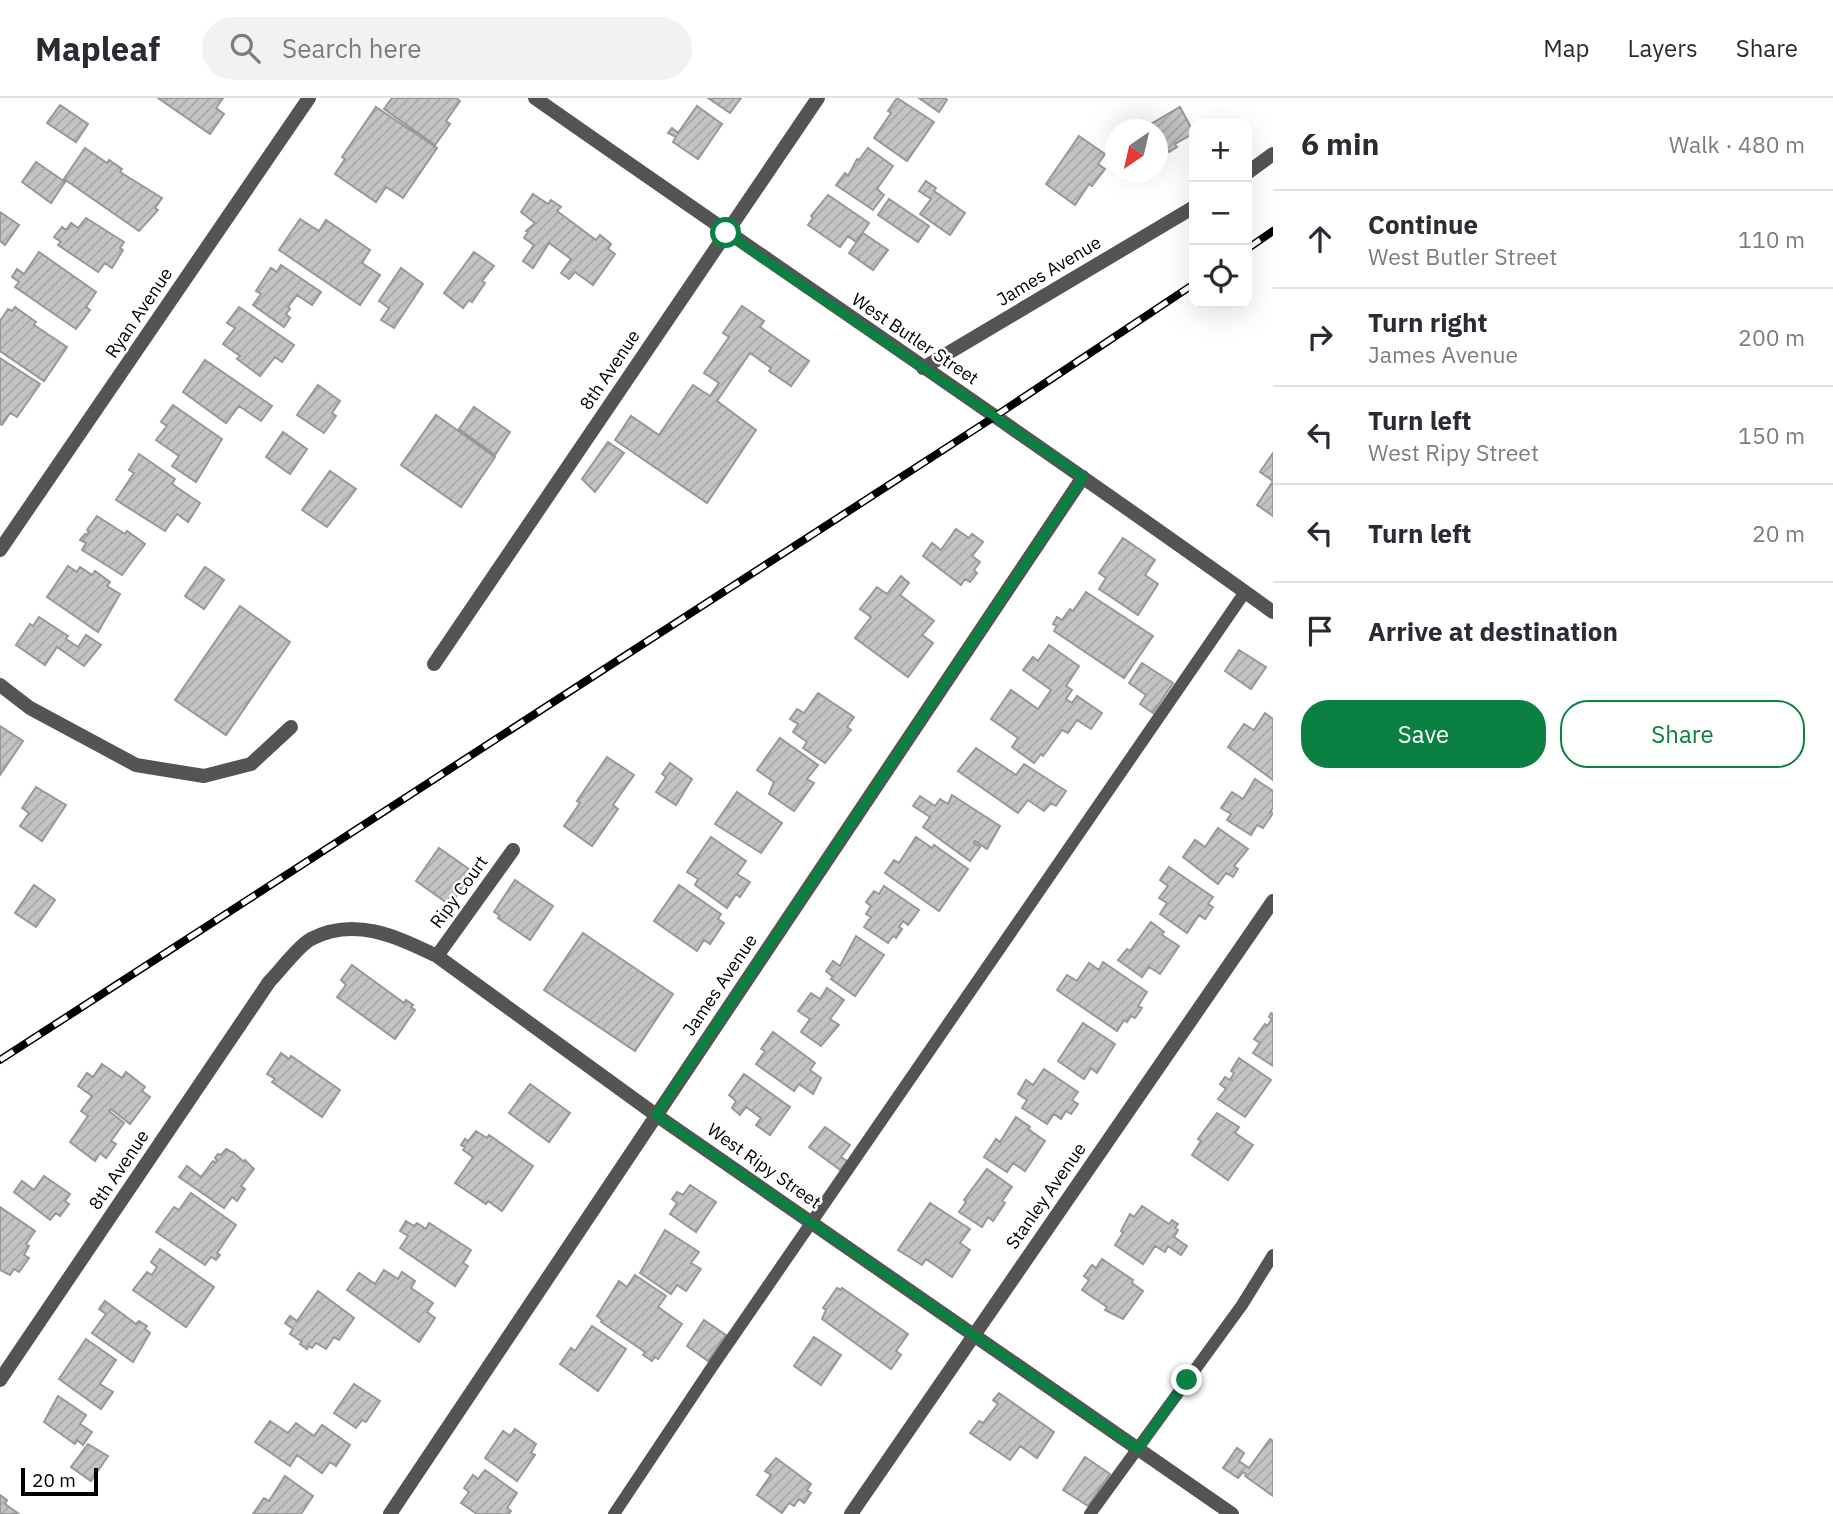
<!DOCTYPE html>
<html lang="en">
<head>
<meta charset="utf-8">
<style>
  :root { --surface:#fff; --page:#f2f2f3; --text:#2b2b33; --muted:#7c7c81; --line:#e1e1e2; --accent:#0b8043 }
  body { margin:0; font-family:"IBM Plex Sans",sans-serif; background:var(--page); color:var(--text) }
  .controls { position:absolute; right:21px; top:21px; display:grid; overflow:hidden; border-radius:14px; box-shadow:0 7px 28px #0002 }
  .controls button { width:63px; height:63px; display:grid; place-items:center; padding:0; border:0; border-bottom:2px solid var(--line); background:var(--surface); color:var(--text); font:35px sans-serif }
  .compass { position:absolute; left:1105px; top:21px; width:63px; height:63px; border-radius:50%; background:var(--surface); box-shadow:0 7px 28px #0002; rotate:214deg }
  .scale { position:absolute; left:21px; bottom:18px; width:77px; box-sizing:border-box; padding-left:7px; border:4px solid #000; border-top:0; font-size:19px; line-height:24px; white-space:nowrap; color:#000; -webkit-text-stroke:5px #fff; paint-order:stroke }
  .stop { position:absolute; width:21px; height:21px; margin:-16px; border:5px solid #0b8043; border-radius:50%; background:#fff }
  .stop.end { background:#0b8043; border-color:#fff; box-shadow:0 2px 7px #0008 }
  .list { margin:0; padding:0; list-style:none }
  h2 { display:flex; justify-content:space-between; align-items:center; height:91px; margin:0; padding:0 28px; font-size:30px }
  h2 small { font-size:23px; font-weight:400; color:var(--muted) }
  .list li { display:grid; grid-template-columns:46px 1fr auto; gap:21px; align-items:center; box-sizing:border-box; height:98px; padding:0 28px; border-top:2px solid var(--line) }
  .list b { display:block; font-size:26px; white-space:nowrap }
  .list p { margin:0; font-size:23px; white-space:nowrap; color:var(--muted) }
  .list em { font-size:23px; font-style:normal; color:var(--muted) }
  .actions { display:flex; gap:14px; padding:21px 28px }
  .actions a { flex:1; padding:16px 0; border:2px solid var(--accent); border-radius:28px; text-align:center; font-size:24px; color:var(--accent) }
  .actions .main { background:var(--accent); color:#fff }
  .icon { flex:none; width:38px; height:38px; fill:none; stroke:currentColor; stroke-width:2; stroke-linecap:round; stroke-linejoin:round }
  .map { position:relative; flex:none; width:1273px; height:1416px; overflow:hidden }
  header { display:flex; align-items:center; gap:42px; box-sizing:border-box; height:98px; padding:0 35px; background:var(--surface); border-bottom:2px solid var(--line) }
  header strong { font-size:33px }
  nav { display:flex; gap:38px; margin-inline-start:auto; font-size:24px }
  .search { width:490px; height:63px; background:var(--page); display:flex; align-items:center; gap:18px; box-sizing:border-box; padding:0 24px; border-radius:38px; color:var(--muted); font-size:26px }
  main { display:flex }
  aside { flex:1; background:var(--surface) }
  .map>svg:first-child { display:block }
</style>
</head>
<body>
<header>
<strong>Mapleaf</strong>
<div class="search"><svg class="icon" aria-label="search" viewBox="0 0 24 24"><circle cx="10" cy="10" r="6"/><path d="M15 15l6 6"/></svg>Search here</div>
<nav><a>Map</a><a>Layers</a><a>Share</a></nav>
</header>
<main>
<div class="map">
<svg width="1273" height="1416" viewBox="0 0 1273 1416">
  <defs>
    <pattern id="building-hatch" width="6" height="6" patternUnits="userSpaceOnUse" patternTransform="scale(1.75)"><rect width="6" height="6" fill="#c4c4c4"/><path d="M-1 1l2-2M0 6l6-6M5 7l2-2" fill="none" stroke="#a7a7a7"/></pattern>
  </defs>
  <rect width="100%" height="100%" fill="#fff"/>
  <path fill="url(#building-hatch)" stroke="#989898" stroke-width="2" d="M158,0H223L216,10L224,16L210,36Z
    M392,0H456L460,3L446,23L450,26L435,47L384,11Z
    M708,0H741L730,15Z
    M897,0L934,24L907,63L874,40L891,15L888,13Z
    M919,0H945L947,2L939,14Z
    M60,7L88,26L76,44L47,25Z
    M697,8L722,26L698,61L673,44L676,39L668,35L672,30L678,35Z
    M376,9L437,50L403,100L386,89L376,104L335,76L345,61L342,59Z
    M1180,9L1194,35L1175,46L1177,49L1169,54L1157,37V32H1154L1151,26Z
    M1079,38L1105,56L1098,66L1105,71L1092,88L1089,86L1075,107L1046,86Z
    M85,50L107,65L109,62L122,71L120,74L162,100L155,110L158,112L139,133L64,81Z
    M868,50L893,68L877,91L884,97L873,112L836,87L845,75L848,78L857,61L859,62Z
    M36,64L65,84L51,105L22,84Z
    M926,83L936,90L934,93L965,115L950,137L920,116L931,101L919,93Z
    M533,96L548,106L551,102L561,109L557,113L596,142L600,137L611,146L608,151L615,156L593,187L575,174L569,181L561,175L571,161L549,145L533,170L523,163L534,147L524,140L528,134L526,133L535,125L521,114Z
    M828,97L869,125L856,144L848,138L840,149L808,127L813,120L811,118Z
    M889,101L929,128L918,144L878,117Z
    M0,114L19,127L5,147L0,143Z
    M86,120L124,144L120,150L123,152L112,170L105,165L98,174L58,147L61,144L54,139L62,129L66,132L71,125L78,130Z
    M300,121L319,133L326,122L370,152L362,165L380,177L360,207L279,152Z
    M863,135L888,152L873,172L849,155Z
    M39,154L96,194L86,209L90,212L76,231L15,189L19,184L12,179L17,171L24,176Z
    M474,154L494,168L482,183L485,185L472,204L469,202L463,210L444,195Z
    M281,167L321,194L312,207L297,197L288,209L290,211L286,216L290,220L284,229L253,207L261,196L256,193L265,179L271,170L277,174Z
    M401,170L423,186L394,230L381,222L389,210L379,203Z
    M742,208L764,223L760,229L809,263L791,288L769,273L771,270L750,255L717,303L756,332L707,405L615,342L631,318L659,337L693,287L710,298L719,285L704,275L729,239L723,235Z
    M15,209L36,224L34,227L67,249L44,283L0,253V223L8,211L12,213Z
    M239,209L294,247L282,264L275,259L260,278L237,261L240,258L223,246L235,230L227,225Z
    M0,260L40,286L17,319L10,315L2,327L0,326Z
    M205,262L272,308L261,323L239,308L226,325L183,294Z
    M318,287L340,303L332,315L336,318L324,335L297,317Z
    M173,307L222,341L196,384L172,368L179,358L156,342L167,328L161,324Z
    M474,309L510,334L495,357L459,331Z
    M436,317L495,359L461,409L401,367Z
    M283,334L307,351L290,376L266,359Z
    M608,344L624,355L595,394L582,381Z
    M1273,355V383L1260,374Z
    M139,356L175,381L172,386L200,405L188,424L177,416L165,433L116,402L134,375L129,372Z
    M330,373L356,391L327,429L302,412Z
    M1273,383V418L1257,407Z
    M97,418L125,436L127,433L145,446L122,477L82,452L86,445L80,442L85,436L87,437L89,433L87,432Z
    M956,431L969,440L972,436L983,444L972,458L980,464L974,472L977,475L970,484L965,481L961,487L923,458L932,445L941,452Z
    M1123,440L1155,462L1145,477L1158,486L1138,517L1099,491L1106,480L1099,475Z
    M68,468L77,474L80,469L92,477L95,473L110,484L107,488L120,496L98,534L47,499Z
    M205,469L224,482L204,511L185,498Z
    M901,478L909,485L900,497L934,523L922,537L933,545L908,579L855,540L871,519L860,511L877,489L887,496Z
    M1086,494L1153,538L1124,580L1054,533L1057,528L1053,526L1057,519L1062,522L1070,511L1073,513Z
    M240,508L290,544L226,637L175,602Z
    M39,519L68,538L66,541L78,549L86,537L101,547L84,568L57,549L45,567L16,547L30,526L33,528Z
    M1049,547L1079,568L1066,588L1072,592L1066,601L1072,605L1077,598L1102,615L1091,631L1077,622L1068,635L1062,632L1043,658L1041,656L1034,665L1012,649L1018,640L991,621L1011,592L1038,611L1051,592L1023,572L1033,559L1038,563Z
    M1239,552L1266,569L1251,591L1225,573Z
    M1142,565L1173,585L1153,615L1140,606L1146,597L1129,585Z
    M818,595L854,619L847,629L851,632L825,665L803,650L807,644L793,634L798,626L790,621L797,611L804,615Z
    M1265,615L1273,621V682L1228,649L1244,626L1254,632Z
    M0,628L23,643L0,677Z
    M780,640L818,667L807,681L814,685L794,713L769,696L774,684L757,672Z
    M976,650L1016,677L1024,666L1066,693L1056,708L1051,705L1044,713L1028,702L1018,715L958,673Z
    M607,659L634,677L613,707L618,711L592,748L564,728L580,705L577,703Z
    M670,665L692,681L676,707L656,694L666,679L662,676Z
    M1255,681L1273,693V710L1270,714L1273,715L1263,730L1257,727L1251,737L1227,722L1231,716L1221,710L1232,694L1243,701Z
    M36,689L66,707L42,743L20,728L29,715L22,710Z
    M737,694L782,725L761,755L715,726Z
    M952,697L1000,728L987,751L975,743L974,745L980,749L970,763L923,729L930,719L913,708L920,698L935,708L940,701L948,706Z
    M1218,730L1248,751L1234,768L1238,771L1233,779L1226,775L1218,786L1183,759L1195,742L1205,749Z
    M711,739L746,763L737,776L750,784L740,799L736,796L727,810L695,787L698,781L687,774Z
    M916,739L932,750L934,747L968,771L939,813L885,775L894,762L899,765Z
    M439,750L473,774L450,807L416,783Z
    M1169,769L1213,799L1208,806L1213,809L1205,821L1199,817L1187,835L1160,816L1167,805L1159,800L1168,788L1160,782Z
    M515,782L553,808L530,842L498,820L500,818L494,814Z
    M34,787L55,802L36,829L15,815Z
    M679,787L721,816L718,821L724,825L710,846L704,842L697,853L654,823Z
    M884,788L919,812L908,827L903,823L899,829L902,831L896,840L893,838L888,845L864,829L871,819L866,816L871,808L866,804L874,793L879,796Z
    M1151,824L1164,834L1162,837L1179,848L1160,876L1149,869L1142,879L1118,862L1127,851L1130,853Z
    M583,835L673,896L635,953L544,892Z
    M856,838L884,857L855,898L831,881L833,879L826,873L833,863L840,868Z
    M1103,864L1147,894L1138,908L1142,910L1135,920L1131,918L1127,924L1124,922L1117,933L1057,892L1067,877L1077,883L1089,865L1099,872Z
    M352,867L404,905L406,902L413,907L411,909L415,912L395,941L337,899L346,887L341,882Z
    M827,890L844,902L830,921L839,927L821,948L801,934L810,921L798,913L811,895L820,901Z
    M1271,915L1273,916V968L1253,955L1260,945L1254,941L1265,926L1267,928L1272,921L1269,919Z
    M1083,925L1115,946L1097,975L1091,970L1084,981L1058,963Z
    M773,934L815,965L810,972L821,980L813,996L799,986L794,993L756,966L765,953L761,951Z
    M281,955L289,961L291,958L340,992L322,1019L272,984L275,981L267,976Z
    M1239,960L1271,982L1245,1019L1218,1001L1226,991L1220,986L1225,979L1230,982L1234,975L1231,973Z
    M102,966L122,980L126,974L145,989L142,993L150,999L130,1026L111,1011L109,1013L124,1025L111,1043L116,1046L106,1060L100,1055L95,1063L70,1044L88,1018L81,1013L92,998L78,988L87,975L93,979Z
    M1044,971L1078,994L1072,1002L1078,1006L1071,1016L1066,1013L1061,1021L1054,1016L1047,1026L1022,1010L1027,1002L1018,996L1026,982L1033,987Z
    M744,976L790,1009L770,1037L756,1027L761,1020L746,1009L740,1017L732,1010L736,1003L729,997Z
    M530,986L570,1015L549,1044L509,1015Z
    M1217,1015L1239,1029L1235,1035L1253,1047L1228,1082L1192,1057L1201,1043L1198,1041Z
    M1016,1019L1030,1029L1028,1031L1045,1043L1025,1073L1013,1065L1007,1074L984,1059L996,1041L1000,1044Z
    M825,1029L850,1047L841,1059L850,1065L843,1074L809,1049Z
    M476,1033L487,1040L489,1037L533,1068L502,1113L488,1103L486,1106L455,1085L473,1059L463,1052L465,1049L461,1047L465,1041L468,1043Z
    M226,1051L234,1055L244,1064L245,1062L254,1071L241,1088L245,1091L237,1103L232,1099L224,1110L179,1079L187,1068L201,1079L213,1063L215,1065L217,1062L215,1060L218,1056L221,1057Z
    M987,1071L1012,1089L1002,1103L1005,1105L993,1123L988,1119L982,1129L959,1114L966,1104L964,1102Z
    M44,1078L70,1096L65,1103L69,1106L60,1118L56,1115L50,1122L14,1094L22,1083L34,1092Z
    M690,1087L716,1104L696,1134L670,1116L677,1105L672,1101L677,1094L683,1097Z
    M191,1095L236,1127L217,1155L220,1157L216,1162L211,1159L205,1167L156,1134L174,1109L179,1112Z
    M930,1105L970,1131L960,1145L970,1152L952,1179L926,1161L922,1167L898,1152Z
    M1142,1108L1169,1126L1172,1122L1178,1126L1175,1130L1178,1132L1174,1139L1187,1148L1181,1157L1168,1148L1165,1154L1155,1148L1143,1166L1115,1147L1123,1135L1121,1133L1130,1116L1134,1119Z
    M0,1109L35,1133L26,1146L29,1148L24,1157L29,1160L19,1174L14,1171L10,1177L0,1172Z
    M406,1123L414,1128L417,1125L426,1131L429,1125L471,1152L463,1165L468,1168L455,1188L400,1150L408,1138L400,1133Z
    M665,1132L699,1154L691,1165L701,1171L686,1193L677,1187L671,1196L640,1175Z
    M160,1151L214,1189L186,1229L133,1192L147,1174L152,1177L157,1169L151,1164Z
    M1102,1161L1133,1182L1132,1185L1143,1193L1123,1221L1105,1212L1107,1209L1082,1192L1089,1182L1084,1178L1092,1167L1096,1170Z
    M384,1172L398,1181L402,1174L415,1183L411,1190L433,1205L427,1214L435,1220L419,1244L347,1192L359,1175L375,1186Z
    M635,1177L666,1198L658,1209L682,1226L658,1261L655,1259L652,1263L643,1257L645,1254L601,1224L602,1222L597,1218L619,1183L627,1189Z
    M837,1190L841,1192L842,1190L908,1236L896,1253L901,1257L891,1271L822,1221L826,1212L823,1210Z
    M318,1193L354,1220L339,1242L334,1239L326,1251L316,1245L312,1250L309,1248L307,1251L300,1246L302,1244L290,1236L293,1231L285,1225L290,1218L297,1223Z
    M105,1203L136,1226L139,1223L147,1228L145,1231L150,1235L133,1264L92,1235L106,1216L99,1211Z
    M704,1222L726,1237L708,1263L687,1248Z
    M592,1228L626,1251L598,1293L560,1266L571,1250L575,1253Z
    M814,1239L841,1257L821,1287L794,1268Z
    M86,1241L116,1262L100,1286L113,1294L101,1311L59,1281Z
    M354,1286L380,1303L366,1324L362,1322L356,1330L334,1315Z
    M999,1295L1054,1334L1037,1360L1020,1348L1010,1362L970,1335L979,1323L983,1325L998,1306L993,1302Z
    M58,1298L86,1317L80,1326L92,1334L83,1347L77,1342L75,1346L44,1324Z
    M270,1323L288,1335L296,1325L314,1338L322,1327L350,1347L336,1368L330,1364L322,1375L297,1357L290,1368L255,1344Z
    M515,1331L536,1346L531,1355L535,1357L517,1383L485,1360L503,1333L510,1338Z
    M1270,1341L1273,1343V1398L1245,1378L1246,1376L1243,1374L1238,1380L1223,1370L1237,1350L1244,1355L1239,1363L1249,1370Z
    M88,1346L108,1358L91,1383L71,1369Z
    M1085,1359L1110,1376L1088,1408L1063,1392Z
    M776,1360L811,1386L807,1392L811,1395L804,1405L799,1401L794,1408L789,1405L782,1415L757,1397L771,1377L765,1373Z
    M485,1372L517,1395L507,1410L511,1413L509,1416H477L461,1405L469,1394L464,1390L473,1377L478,1381Z
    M285,1378L313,1398L301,1416H253L264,1400L269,1403Z
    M0,1397L7,1402L5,1406L19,1416H0Z"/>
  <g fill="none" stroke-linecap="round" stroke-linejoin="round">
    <path stroke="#545454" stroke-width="12" d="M614,1416L712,1269L1245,494
      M1090,1416L1242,1207L1273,1157"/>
    <path stroke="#545454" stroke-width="14" d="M535,0C780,172 1030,339 1273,514
      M1247,75L1273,56
      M923,270L1194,109
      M0,452L309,0
      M434,566L818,0
      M0,587L30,610L136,667L204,678L251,666L291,629
      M437,858L513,752
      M0,1282L269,884C280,873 298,848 311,841C355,818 397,839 437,858L656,1017L1232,1416
      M390,1416L1083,379
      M851,1416L1273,803"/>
    <defs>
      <path id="rail" d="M1247,151L1273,133
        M0,962L994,319L1194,186"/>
    </defs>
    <use href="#rail" stroke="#000" stroke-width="8"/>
    <use href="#rail" stroke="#fff" stroke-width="5" stroke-dasharray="16" stroke-linecap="butt"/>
  </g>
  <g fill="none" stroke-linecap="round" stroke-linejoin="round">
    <path stroke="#0b8043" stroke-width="9" d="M726,135L1083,379L656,1017L1138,1351L1187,1282"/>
  </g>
  <g text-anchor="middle" stroke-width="5" stroke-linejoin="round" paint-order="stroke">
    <g font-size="18" fill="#000" stroke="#fff">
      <text transform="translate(1049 173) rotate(-31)" y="6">James Avenue</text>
      <text transform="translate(139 215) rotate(-56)" y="6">Ryan Avenue</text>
      <text transform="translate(915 241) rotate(34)" y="6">West Butler Street</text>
      <text transform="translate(610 272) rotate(-56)" y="6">8th Avenue</text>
      <text transform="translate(459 794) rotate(-54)" y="6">Ripy Court</text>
      <text transform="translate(720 887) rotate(-56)" y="6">James Avenue</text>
      <text transform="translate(764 1068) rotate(35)" y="6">West Ripy Street</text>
      <text transform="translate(119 1072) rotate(-56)" y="6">8th Avenue</text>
      <text transform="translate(1046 1098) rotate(-55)" y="6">Stanley Avenue</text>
    </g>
  </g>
</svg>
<div class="controls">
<button>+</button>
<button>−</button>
<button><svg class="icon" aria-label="locate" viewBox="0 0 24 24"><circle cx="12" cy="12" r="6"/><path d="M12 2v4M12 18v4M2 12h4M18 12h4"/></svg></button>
</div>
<svg class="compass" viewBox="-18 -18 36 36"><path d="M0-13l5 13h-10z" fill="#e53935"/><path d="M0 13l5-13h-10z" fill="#7c7c81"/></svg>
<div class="scale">20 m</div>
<div class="stop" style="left:726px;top:135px"></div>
<div class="stop end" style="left:1187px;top:1282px"></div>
</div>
<aside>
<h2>6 min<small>Walk · 480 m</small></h2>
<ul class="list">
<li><svg class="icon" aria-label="ahead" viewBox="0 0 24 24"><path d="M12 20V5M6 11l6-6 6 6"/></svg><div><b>Continue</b><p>West Butler Street</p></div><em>110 m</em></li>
<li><svg class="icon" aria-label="right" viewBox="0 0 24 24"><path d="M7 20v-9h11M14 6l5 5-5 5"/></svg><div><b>Turn right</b><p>James Avenue</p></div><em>200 m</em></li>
<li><svg class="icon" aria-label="left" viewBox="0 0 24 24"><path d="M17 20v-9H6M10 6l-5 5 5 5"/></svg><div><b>Turn left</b><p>West Ripy Street</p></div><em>150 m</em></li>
<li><svg class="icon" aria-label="left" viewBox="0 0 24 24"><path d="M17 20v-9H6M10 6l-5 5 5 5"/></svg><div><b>Turn left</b></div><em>20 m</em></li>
<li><svg class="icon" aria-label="arrive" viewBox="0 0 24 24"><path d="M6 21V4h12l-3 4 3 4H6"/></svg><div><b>Arrive at destination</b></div></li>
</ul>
<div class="actions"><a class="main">Save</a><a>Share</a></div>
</aside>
</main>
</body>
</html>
